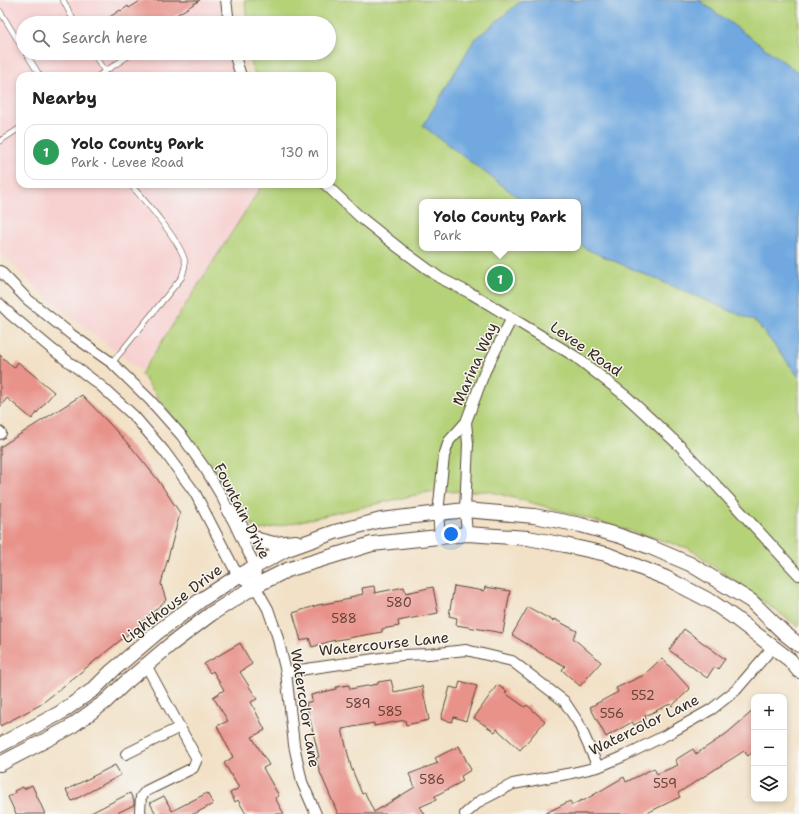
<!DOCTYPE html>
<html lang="en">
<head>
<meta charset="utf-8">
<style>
  :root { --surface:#fff; --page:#f2f2f2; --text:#222; --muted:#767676; --line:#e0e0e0; --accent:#c8321e }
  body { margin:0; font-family:"Shantell Sans",sans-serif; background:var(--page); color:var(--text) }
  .controls { position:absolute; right:12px; bottom:12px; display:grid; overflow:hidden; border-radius:8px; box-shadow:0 2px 6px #0003 }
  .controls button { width:36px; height:36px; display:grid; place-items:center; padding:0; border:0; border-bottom:1px solid var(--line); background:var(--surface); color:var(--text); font:20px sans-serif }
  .you { position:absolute; left:451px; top:534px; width:14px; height:14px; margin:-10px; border:3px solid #fff; border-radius:50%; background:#1a73e8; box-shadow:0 0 0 6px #1a73e833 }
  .badge { display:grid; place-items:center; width:26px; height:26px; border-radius:50%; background:var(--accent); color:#fff; font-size:13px; font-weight:700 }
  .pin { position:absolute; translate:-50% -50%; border:2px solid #fff; box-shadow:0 1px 4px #0006 }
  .popup { position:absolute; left:419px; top:199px; width:162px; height:52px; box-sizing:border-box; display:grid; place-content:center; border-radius:8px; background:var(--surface); filter:drop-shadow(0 1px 3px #0005); font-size:13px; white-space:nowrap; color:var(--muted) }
  .popup b { font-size:15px; color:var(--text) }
  .popup::after { content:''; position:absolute; left:50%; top:100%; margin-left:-8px; border:8px solid transparent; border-top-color:var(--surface) }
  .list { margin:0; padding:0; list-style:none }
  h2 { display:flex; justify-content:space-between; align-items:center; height:52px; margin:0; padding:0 16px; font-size:17px }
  h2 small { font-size:13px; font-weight:400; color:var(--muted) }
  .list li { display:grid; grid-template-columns:26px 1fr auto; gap:12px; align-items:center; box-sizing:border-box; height:56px; margin:0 8px 8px; padding:0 8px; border:1px solid var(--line); border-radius:12px }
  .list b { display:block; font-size:15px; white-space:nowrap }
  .list p { margin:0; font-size:13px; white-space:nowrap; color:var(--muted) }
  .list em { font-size:13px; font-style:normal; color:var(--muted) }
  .icon { flex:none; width:22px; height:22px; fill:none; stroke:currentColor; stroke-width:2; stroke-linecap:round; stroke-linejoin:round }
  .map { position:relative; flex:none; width:799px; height:814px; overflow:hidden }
  .search { position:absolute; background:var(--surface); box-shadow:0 2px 6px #0003; left:16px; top:16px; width:320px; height:44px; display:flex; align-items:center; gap:10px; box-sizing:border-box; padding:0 14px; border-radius:22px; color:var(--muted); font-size:15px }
  .panel { position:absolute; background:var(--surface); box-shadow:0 2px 6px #0003; left:16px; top:72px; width:320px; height:116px; border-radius:12px }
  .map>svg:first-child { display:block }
</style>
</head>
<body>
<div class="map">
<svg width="799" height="814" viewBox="0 0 799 814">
  <rect width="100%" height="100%" fill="#f6f6f2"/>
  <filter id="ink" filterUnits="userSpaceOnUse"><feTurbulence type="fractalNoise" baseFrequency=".025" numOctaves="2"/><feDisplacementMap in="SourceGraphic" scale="8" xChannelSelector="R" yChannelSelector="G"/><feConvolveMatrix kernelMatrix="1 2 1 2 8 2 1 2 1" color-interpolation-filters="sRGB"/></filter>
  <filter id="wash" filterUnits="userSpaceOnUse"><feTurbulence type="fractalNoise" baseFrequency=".012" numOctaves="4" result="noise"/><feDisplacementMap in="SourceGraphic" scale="16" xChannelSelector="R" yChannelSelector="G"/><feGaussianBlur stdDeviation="0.9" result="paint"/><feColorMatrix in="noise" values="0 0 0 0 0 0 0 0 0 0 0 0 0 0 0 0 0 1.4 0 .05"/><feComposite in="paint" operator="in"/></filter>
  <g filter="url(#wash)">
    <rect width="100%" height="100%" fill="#f2e1c6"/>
    <path fill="#f7d0d0" d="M0,0H224L226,23H23V53H230L240,76H20V184H264L141,371L55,304L33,285L0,251Z"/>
    <path fill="#b5d279" stroke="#787e4c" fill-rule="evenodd" d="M245,0H799V627L688,548L565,512L488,491L429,492L257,531L141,374L263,184H332V76H256L251,65L250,53H329V23H247ZM422,202H578V248H422Z"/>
    <path fill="#6fa8df" stroke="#55697e" d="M522,0H699L799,73V377L756,322L586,249L578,243V202H524L423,126L474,40Z"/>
    <g id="blocks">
      <path fill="#e8928a" d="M142,0H200L164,23H101L120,10L121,11L128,6L129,8Z
        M0,355L14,368L18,362L54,392L32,419L7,398L0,407Z
        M82,395L107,421L133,449L158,480L180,513L161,584L166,600L132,631L40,705L0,726V447Z
        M374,586L375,593L404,587L406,593L433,587L438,613L398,621L399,626L382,629V632L331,641L312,647L309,638L301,641L293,613L318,605L350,599V597L363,594L362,588Z
        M454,586L484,591L485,587L510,591L503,633L456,625L457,618L449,616Z
        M528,607L553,621L554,619L577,631L573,638L601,662L580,686L562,670L565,666L537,651V650L512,635Z
        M684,629L725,659L718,669L714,667L707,678L669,650Z
        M240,643L252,664L240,672L257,699L251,702L265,730L252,737L269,765L263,768L279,796L275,798L284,814H246L238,800L235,802L230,793L239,788L224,763L233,757L217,726L228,721L213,697L224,690L213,671L210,673L204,664Z
        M662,658L690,689L672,706L670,704L645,716L646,719L634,725L632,722L606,737L590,707L618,692L616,688L644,675Z
        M391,680L394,692L422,686L429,720L406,725L405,720L374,726V723L342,729L351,767L362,794L365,793L374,812L415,787L409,774L438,763L435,758L459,746L471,770L461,776L463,781L435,796L436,800L420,807L425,814H338L319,770L316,758L319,757L306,703L312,701L311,695L336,689V687L349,685L350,689L378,684V682Z
        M460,681L477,686L466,721L454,717L452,722L441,719L450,687L458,689Z
        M497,685L507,691L505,693L525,707L527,705L545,721L520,750L497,729L495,732L474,718Z
        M754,710V751L748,756L744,751L678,793L680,797L645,814H544L570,801L572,805L582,800L583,801L624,777L626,782L654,768L657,774L678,765L675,760L693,749L696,754L726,734Z
        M115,765L121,775L72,801L66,790Z
        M32,785L45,814H16L8,797L15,793L14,791L23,787L24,789Z
        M130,793L134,801V805L115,814H89Z
        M207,793L213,804L194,814H156L150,803L164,796L172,811Z"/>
    </g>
  </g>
  <g filter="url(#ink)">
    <use href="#blocks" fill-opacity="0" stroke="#564537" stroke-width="1"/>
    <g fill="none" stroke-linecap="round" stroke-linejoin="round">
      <defs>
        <path id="lane" d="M63,0L75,23
          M0,11L23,49
          M26,53L40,76
          M93,53L105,72
          M98,76L133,53
          M0,141L20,128
          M112,363L182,277C183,272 186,266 185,262C182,242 144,200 130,184"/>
        <path id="street" d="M226,0L229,23
          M234,53L241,76
          M325,184L360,217L399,248L440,278L472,294L576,357L627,397L681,447L799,575
          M0,271L27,299L72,335L112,363L150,400L182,436L206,470L222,497L246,548L256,567L255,586
          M0,304L11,315L53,350L101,386L134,416L164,451L195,493L238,576L255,586
          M466,422L468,444L465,510L467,534
          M0,432L1,433L0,434
          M440,536L438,513L444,456L449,441L466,422L485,371L512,318
          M255,586L268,609L277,635L286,672L294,745L302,782L316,814
          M286,672L402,655L429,654L466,650L512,661L564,701L578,722L598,767
          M126,754L180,727
          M141,814L140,811L141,797L146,791L193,768L197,759L146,665
          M465,814L480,801L513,784L572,773L598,767L624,756L668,734L712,709L736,690L773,647"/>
        <path id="secondary" d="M229,511L243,530L258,540L274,544L296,542
          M0,745L60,713L94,689L112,671L159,631L201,600L238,576L285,550L335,532L381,520L465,510L534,516L581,525L620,536L650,547L690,564L751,601L784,633L799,645
          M0,764L69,728L105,702L124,684L170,645L211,614L255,586L287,570L372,544L467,534L528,538L565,545L606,554L666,578L712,602L735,618L773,647L790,660L799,671"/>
      </defs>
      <use href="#lane" stroke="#564537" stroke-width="6"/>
      <use href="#street" stroke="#564537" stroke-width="12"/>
      <use href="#secondary" stroke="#564537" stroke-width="16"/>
      <use href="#lane" stroke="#fff" stroke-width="5"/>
      <use href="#street" stroke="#fff" stroke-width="10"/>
      <use href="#secondary" stroke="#fff" stroke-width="14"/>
    </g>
  </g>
  <g text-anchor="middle" stroke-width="3" stroke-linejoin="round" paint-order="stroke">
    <g font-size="13" fill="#664439">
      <text x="399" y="607">580</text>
      <text x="344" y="623">588</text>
      <text x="643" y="700">552</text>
      <text x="358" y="708">589</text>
      <text x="390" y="716">585</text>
      <text x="612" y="718">556</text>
      <text x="432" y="784">586</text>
      <text x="665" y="788">559</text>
    </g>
    <g font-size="15" fill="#3b2a1e" stroke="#f6f6f2">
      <text transform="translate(586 349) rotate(35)" y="5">Levee Road</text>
      <text transform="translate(475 364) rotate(-66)" y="5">Marina Way</text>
      <text transform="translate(242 511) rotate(63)" y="5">Fountain Drive</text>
      <text transform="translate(172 604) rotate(-37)" y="5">Lighthouse Drive</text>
      <text transform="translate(384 644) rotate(-6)" y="5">Watercourse Lane</text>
      <text transform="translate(305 708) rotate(81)" y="5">Watercolor Lane</text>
      <text transform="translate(644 725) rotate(-26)" y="5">Watercolor Lane</text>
    </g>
  </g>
</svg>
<div class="controls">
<button>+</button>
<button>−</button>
<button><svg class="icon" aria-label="layers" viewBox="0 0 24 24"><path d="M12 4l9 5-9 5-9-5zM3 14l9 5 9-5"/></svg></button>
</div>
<div class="you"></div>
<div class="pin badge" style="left:500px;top:279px;background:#2e9e5b">1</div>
<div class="popup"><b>Yolo County Park</b>Park</div>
<div class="search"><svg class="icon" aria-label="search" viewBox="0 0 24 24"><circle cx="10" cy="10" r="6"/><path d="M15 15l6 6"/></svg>Search here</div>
<section class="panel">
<h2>Nearby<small></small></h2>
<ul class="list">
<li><span class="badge" style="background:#2e9e5b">1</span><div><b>Yolo County Park</b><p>Park · Levee Road</p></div><em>130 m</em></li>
</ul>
</section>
</div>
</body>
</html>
